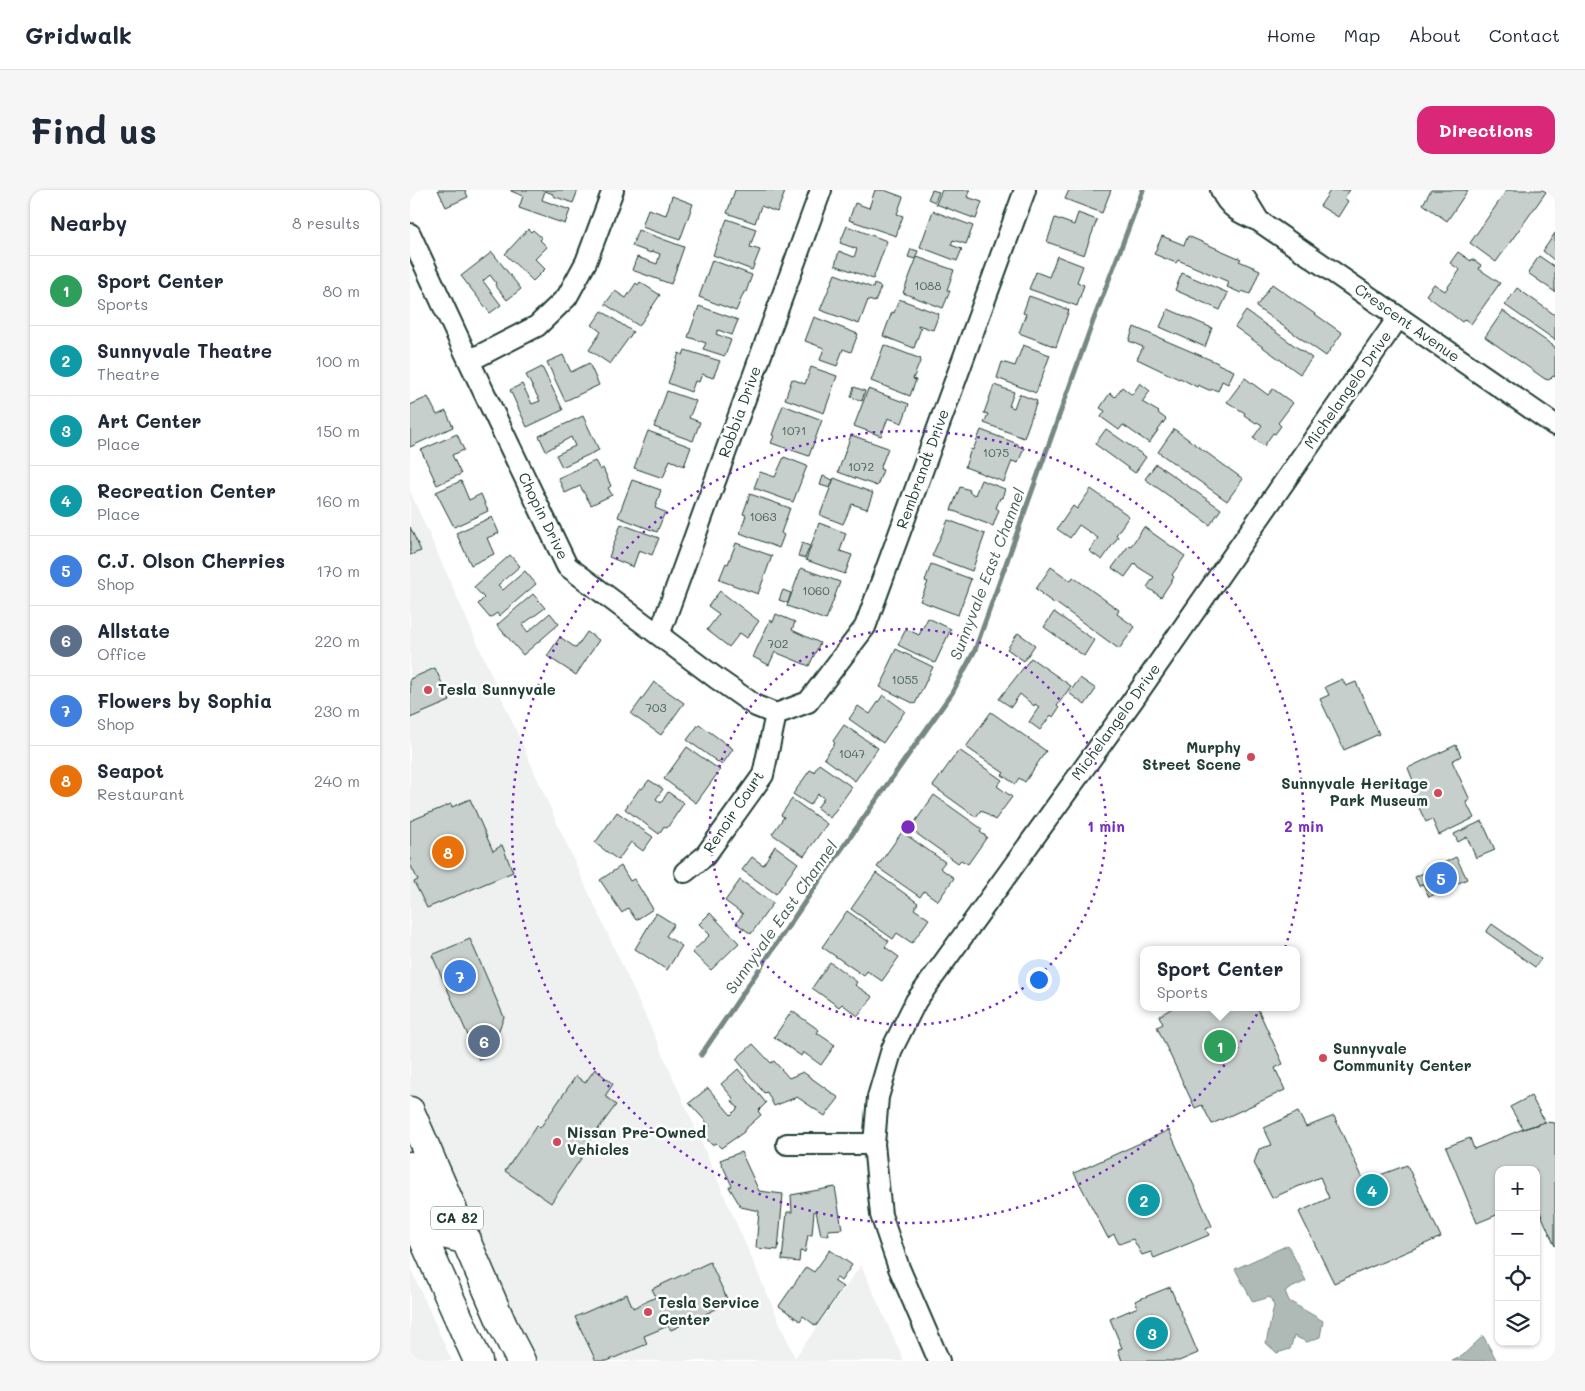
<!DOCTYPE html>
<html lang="en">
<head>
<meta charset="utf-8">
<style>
  :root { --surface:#fff; --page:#f6f6f7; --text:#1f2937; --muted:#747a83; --line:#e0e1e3; --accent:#db2777 }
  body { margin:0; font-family:Mali,sans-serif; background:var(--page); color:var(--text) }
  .controls { position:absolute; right:15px; bottom:15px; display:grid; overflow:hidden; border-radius:10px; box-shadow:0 1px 4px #0004 }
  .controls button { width:45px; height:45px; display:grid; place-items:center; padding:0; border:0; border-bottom:1px solid var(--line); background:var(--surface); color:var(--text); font:25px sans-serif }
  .you { position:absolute; left:628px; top:789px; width:18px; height:18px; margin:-12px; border:4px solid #fff; border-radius:50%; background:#1a73e8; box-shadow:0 0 0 8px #1a73e833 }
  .badge { display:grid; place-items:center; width:32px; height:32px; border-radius:50%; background:var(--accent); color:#fff; font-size:16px; font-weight:700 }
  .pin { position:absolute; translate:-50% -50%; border:2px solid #fff; box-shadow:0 1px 5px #0006 }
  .popup { position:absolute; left:730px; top:756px; width:160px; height:65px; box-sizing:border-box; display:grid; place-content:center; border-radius:10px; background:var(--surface); filter:drop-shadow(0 1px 4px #0005); font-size:16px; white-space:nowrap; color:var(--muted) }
  .popup b { font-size:19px; color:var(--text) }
  .popup::after { content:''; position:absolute; left:50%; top:100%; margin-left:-10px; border:10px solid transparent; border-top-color:var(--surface) }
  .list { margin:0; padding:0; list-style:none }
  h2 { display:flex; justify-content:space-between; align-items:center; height:65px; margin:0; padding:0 20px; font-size:21px }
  h2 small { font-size:16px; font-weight:400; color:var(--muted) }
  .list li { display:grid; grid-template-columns:32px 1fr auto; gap:15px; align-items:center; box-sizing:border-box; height:70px; padding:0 20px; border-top:1px solid var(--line) }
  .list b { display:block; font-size:19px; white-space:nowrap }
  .list p { margin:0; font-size:16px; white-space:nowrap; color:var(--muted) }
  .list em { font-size:16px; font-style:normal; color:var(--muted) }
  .icon { flex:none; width:28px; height:28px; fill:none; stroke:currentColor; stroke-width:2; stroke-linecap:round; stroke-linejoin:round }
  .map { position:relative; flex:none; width:1145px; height:1171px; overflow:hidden; border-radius:15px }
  header { display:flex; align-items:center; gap:30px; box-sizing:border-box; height:70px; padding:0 25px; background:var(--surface); border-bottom:1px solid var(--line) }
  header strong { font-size:24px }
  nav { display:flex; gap:28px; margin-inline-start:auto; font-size:18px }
  .intro { display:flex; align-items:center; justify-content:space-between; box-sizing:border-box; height:120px; padding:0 30px }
  h1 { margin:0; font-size:35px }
  .button { padding:12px 22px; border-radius:15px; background:var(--accent); color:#fff; font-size:18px; font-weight:700 }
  main { display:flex; gap:30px; padding:0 30px }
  aside { flex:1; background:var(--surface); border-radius:15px; box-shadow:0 1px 4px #0004 }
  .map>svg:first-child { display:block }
</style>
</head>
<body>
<header>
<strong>Gridwalk</strong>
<nav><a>Home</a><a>Map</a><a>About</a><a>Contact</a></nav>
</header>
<div class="intro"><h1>Find us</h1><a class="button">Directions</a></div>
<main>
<aside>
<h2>Nearby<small>8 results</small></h2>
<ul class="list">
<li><span class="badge" style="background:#2e9e5b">1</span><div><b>Sport Center</b><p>Sports</p></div><em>80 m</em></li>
<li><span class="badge" style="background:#0f9aa8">2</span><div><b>Sunnyvale Theatre</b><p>Theatre</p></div><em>100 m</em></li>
<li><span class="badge" style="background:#0f9aa8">3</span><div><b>Art Center</b><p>Place</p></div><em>150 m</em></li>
<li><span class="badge" style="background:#0f9aa8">4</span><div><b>Recreation Center</b><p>Place</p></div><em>160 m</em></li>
<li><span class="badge" style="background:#3f7fe0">5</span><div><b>C.J. Olson Cherries</b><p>Shop</p></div><em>170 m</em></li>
<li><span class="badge" style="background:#5c6f8a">6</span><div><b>Allstate</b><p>Office</p></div><em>220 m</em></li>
<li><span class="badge" style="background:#3f7fe0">7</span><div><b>Flowers by Sophia</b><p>Shop</p></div><em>230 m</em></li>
<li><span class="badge" style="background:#e8710a">8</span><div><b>Seapot</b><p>Restaurant</p></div><em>240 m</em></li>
</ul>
</aside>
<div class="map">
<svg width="1145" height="1171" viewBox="0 0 1145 1171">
  <rect width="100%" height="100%" fill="#fff"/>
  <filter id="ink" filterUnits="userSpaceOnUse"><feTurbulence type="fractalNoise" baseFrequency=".02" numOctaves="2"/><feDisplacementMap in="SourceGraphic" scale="10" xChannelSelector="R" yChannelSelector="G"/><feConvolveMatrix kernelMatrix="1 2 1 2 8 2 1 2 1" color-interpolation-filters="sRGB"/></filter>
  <g filter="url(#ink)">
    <path fill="#eef1f0" d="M0,301L156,653L252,862L385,1168L451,1075L494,1171H125L44,985L37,1003L0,921Z
      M0,1077L42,1171H0Z"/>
    <path fill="#afbab7" stroke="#758883" d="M878,1055L896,1091L875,1101L879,1111L913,1131L910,1147L897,1152L884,1146L880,1159L867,1163L856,1153L864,1116L860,1107L843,1112L825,1079Z
      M1073,1146L1087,1171H1042L1052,1166Z"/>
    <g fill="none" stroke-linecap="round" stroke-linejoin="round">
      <path stroke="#758883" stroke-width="5" d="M291,865L409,691L542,503L565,460L682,134L733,0"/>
    </g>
    <path fill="#c7cfcc" stroke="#1f3d34" d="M28,0H55L58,7L36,17Z
      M101,0H168L163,13L143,6V4L135,1L132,10L160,20L155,34L109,18L113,6L101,1Z
      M325,0H370L375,2L367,22L351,16L345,33L317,23Z
      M465,0H474L493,7L487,24L493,26L486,46L439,30L445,13L459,18Z
      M522,0L529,2L525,12L518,9Z
      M532,0H560L557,7L572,12L566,29L526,14Z
      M659,0H701L692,23L655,9Z
      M918,0H940L934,8L938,11L928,27L910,16L920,1Z
      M1021,0H1058L1037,31L1013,14Z
      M1097,0H1133L1136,2L1086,72L1060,53Z
      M262,6L283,14L270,50L232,37L238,19L256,25Z
      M523,21L563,36L556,54L543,50L541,55L552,59L547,71L510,57Z
      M668,23L687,30L674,65L637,52L645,28L664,35Z
      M317,29L346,39L340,57L350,60L342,80L303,65Z
      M437,36L477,51L463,89L425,75L429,61L444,67L447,59L430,53Z
      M118,39L121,42L123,40L132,48L130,50L137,57L125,69L135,79L123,91L95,64Z
      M228,40L274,57L261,94L222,80L227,67L247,74L250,64L242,61L241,63L222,56Z
      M1145,43V71L1133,61Z
      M752,46L774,55L778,46L831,69L829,71L850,80L840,104L832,101L831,103L817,97L819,92L768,70L766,73L744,64Z
      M501,59L508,61L505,69L498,67Z
      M82,62L111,99L97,110L85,95L86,93L80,85L73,91L91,115L80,123L51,86Z
      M1048,62L1061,71L1062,69L1071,75L1069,79L1090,93L1061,134L1055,129L1052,132L1016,105L1024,94L1035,101L1050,80L1040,73Z
      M647,66L673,76L667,92L674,95L667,116L619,99L626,82L639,87Z
      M1129,66L1145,77V102L1118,83Z
      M507,67L544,80L537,100L540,101L533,118L493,103Z
      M302,70L342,85L336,102H334L326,121L289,107Z
      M772,83L818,103L810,120L765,100Z
      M425,84L463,98L464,94L471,97L465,112L458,110L449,134L410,120Z
      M230,92L250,105L229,136L195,114L205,101L216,108L226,93L228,95Z
      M862,94L932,143L916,166L846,117Z
      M1107,98L1145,125V150L1095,115Z
      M619,106L659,120L646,157L609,143L616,124L613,123Z
      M489,109L529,124L523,140L508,135V137L511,138L504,158L473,146L482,122L484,123Z
      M289,116L328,130L322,145L308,140L306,144L321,150L315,166L293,159L296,153L278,147Z
      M758,119L802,138L795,157L750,137Z
      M192,121L223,142L200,174L179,160L191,142L182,135Z
      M836,121L902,168L890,184L825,137Z
      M1093,121L1145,157V187L1143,186L1139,190L1135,189L1075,147Z
      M404,127L448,144L441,162L433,159L427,176L410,170L414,158L395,151Z
      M724,137L808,173V174L824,181L818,194L812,191L808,201L803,199L802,200H799L788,195L787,197L770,188L769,189L727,169L733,157L719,151Z
      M474,155L511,169L503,189L506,190L500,206L461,191Z
      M613,155L640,165L626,203L587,188L592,172L605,176Z
      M275,160L310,171L303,188L292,184L289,192L285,191L281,202L258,193L269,163L273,165Z
      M153,165L161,182L179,173L189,195L155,211L137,172Z
      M132,177L153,220L117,237L100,200L112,194L122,214L130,211L116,185Z
      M401,177L427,186L414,223L375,209L382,189L395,194Z
      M835,188L858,205L863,199L883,213L868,233L871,236L865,244L863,243L854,256L843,248L852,235L847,232L846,233L834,225L835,223L817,212Z
      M730,193L740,201L732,212L749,222L748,223L756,229L739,253L713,235L709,240L691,227L695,221L690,218L700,203L705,207L712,197L722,205Z
      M584,195L604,202L599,216L604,218L609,204L627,211L614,248L574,233L578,224L574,223Z
      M444,197L455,201L452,211L441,207Z
      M458,199L499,214L492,233L478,228L471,246L444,236Z
      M257,201L286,211L279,228L290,232L283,251L244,237Z
      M18,207L27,225L36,221L43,237L0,257V215Z
      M373,215L412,230L399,266L361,253L364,246L362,245Z
      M173,226L189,260L152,277L146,265L165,256L161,247L136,261L129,246Z
      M696,239L736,267L725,283L685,254Z
      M764,239L833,289L817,311L748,262Z
      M571,240L608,254V256L614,258L608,273L602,271L594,292L555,277L561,259L563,260Z
      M238,241L281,257L274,276L260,270L253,288L224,278Z
      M47,244L54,260L42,265L51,284L27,295L11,260Z
      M441,245L478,258L470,279L473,280L467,296L428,282Z
      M374,267L397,276L383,312L344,298L350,282L365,287Z
      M185,271L190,280L193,278L201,296L198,298L202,305L181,315L170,296L155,303L148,288Z
      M746,274L811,319L800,335L735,289Z
      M413,286L423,290L420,298L410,295Z
      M424,288L463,303L457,319L442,314L433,334L410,325Z
      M222,290L251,300L245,318L255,322L247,342L208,327Z
      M571,290L595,299L592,308H590L586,318L589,320L583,336L541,320L550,297L560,300L559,302L565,305Z
      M51,291L59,310L71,304L78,321L44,337L26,302Z
      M681,299L719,326L706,345L708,347L692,370L679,361L688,348L669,335L660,348L647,339L663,316L667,319Z
      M340,304L380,318L371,343L374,345L369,358L330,343L336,325L333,324Z
      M82,327L89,343L77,348L84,364L61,375L46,343Z
      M538,330L575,344L562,381L522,366Z
      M409,333L436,343L430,361L442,365L435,384L396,370Z
      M211,334L249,348L242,365L229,360L223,377L199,367Z
      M0,337L11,361L0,365Z
      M734,337L775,366L762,385L764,387L751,407L737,397L744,387L728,377L725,373L715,387L702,378L719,355L721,356Z
      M326,353L362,366L348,404L309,390L316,373L318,374Z
      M392,353L400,356L395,368L388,366Z
      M100,365L110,376L88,395L93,400L115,381L126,394L89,426L87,423L80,428L68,414L74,408L64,397Z
      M521,374L561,389L548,425L510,411L518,392L515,391Z
      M641,377L661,391L663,387L709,420L707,424L725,437L709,459L646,413L645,414L631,404L632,403L626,399Z
      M391,378L430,392L416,430L377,416Z
      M373,400L381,403L378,413L369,410Z
      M310,401L349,431L337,448L330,443L319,457L297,440L309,424L298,416Z
      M123,404L135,418L112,435L118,442L140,423L149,434L113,465L87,435Z
      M644,422L684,450L674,466L634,437Z
      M366,424L385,432L382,440L410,453L399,476L365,462L359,475L343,467L360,430L363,432Z
      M518,428L541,439L525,473L488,455L496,439L509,445Z
      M177,442L189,450L166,485L137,466L150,447L166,458Z
      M608,443L625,455L614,471L597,459Z
      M486,459L523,477L505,514L470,497L478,481L476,480Z
      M621,468L661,496L647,516L649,518L643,527L641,525L630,540L619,532L629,517L625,514L624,516L610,504L601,517L589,509Z
      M25,478L40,511L0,528V489Z
      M670,488L686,499L675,515L659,503Z
      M932,489L936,496L946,492L969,544L934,560L910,509L919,505L915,497Z
      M244,492L274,513L251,545L221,524Z
      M473,505L495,521L473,553L439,529L448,516L460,524Z
      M581,522L636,561L615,592L609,588L605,594L592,585L594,583L556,557Z
      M289,534L323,559L312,575L277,550Z
      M434,535L468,558L445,591L414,568L425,553L423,551Z
      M1046,555L1051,566L1042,571L1060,610L1056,612L1064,628L1029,645L1022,629L1016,632L998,596L1004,593L998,578Z
      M277,557L310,580L286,613L254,589Z
      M549,560L592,590L587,596L602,607L585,630L571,620L566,627L523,596Z
      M409,574L442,597L420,628L407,618L414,608L408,604L400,615L383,604L400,580L404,582Z
      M239,590L253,599L246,609L251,613L258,602L274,613L257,638L254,636L249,644L215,619L230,598L232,599Z
      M524,605L572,639L570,642L577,647L558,674L551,670L548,673L500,639Z
      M60,609L83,661L92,655L103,682L17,718L4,692L8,690L0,674V631L41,614L42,617Z
      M382,609L417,634L394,666L362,644L374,627L371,625Z
      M207,622L243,647L233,661L221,652L208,670L185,653Z
      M1072,631L1085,660L1066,668L1057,647L1048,652L1044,644Z
      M492,642L535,672L530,678L544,688L528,711L514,701L510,707L467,677Z
      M365,656L388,673L366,704L332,680L342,667L353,675Z
      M1046,667L1057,689L1019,707L1013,694L1009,696L1005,687Z
      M211,676L220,691L224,689L243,719L226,730L218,718L212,723L190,690Z
      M466,683L508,713L504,719L519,729L502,753L487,743L483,749L441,719Z
      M330,690L363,713L341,744L326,733L333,724L315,711Z
      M437,721L479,751L475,757L489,767L472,791L457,781L454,786L412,757Z
      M246,723L264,734L256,746L272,756L257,780L225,759Z
      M300,723L329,753L301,780L282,762L300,745L289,734Z
      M1082,734L1131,769L1125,777L1076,742Z
      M60,749L94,827L78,867L69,870L22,765Z
      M420,772L447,792L445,795L463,807L448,826L432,814L429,817L402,798Z
      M764,817H847L873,874L865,878L875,900L802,934L792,915L785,918L747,837L753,834L749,826Z
      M382,821L409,840L407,843L425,855L411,875L393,862L391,866L364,847Z
      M343,854L361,873L364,871L379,888L393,882L429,908L415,926L387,907L364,916L357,902L354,903L326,869Z
      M185,879L203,894L195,906L206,915L169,965L172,967L141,1013L95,981L127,935L130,938L166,886L175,893Z
      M328,879L356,913L348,921L351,925L334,940V942L311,958L306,953L302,955L292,943L300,936L279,913L298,898L321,925L328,918L322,911L323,908L311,894Z
      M1121,906L1135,932L1113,939L1100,917Z
      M888,922L896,937L924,926L954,991L997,975L1031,1047L924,1093L889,1022L919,1008L910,987L862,1008L844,973L849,959L862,955L854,938Z
      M1135,932L1145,933V1056L1126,1013V980H1089V1024L1067,1033L1036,957L1060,948L1064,959L1113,939Z
      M759,940L802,1036L796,1039L799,1045L744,1068L741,1062L732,1065L723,1049L709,1054L704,1044L698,1048L664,983Z
      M331,962L349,1001L373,1004L368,1060L346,1058L349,1021L331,1017L319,997L322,996L310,970Z
      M425,997L432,1039L418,1040L419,1045H411L406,1021H404L402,1045H398L395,1062L390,1061L389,1072L372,1070L377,1022H382L381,1005Z
      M420,1060L442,1075L431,1091L427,1088L424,1091L433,1097L406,1136L393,1126L390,1131L369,1116L396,1077L404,1082Z
      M300,1072L319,1113L261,1140L258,1136L234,1146L237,1154L197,1171H186L165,1127L217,1104L223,1118L246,1107L242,1099Z
      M760,1097L788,1163L769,1171H712L708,1159L712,1158L700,1129L728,1117L725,1111Z"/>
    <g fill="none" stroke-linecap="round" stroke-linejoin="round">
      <defs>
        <path id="street" d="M811,0C818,18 832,24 849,31L1145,235
          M830,0L849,31
          M0,44L59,171L157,376L306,488L346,516L366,524
          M59,171L127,136L157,107L176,72L203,0
          M249,445L411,0
          M366,524L398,512L455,437L615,0
          M275,682L295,666L353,585L366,524
          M377,954H464
          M529,1171L489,1078L471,1025L464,954L468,907L482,859L506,811L723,510L988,128"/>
        <path id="primary" d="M0,921L93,1136L111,1171
          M0,976L33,1044L57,1050
          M0,1019L68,1171"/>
      </defs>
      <use href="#street" stroke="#1f3d34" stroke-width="24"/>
      <use href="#primary" stroke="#1f3d34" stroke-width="31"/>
      <use href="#street" stroke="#fff" stroke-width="20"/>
      <use href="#primary" stroke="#fff" stroke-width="28"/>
    </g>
  </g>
  <g fill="none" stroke="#7b2cbf" stroke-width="2.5" stroke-dasharray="2.5 5">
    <circle cx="498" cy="637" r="198"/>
    <circle cx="498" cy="637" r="396"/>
  </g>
  <g fill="#d1495b" stroke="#fff" stroke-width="2">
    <circle cx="18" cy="500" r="5"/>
    <circle cx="841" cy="567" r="5"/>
    <circle cx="1028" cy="603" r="5"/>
    <circle cx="913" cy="868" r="5"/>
    <circle cx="147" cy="952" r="5"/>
    <circle cx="238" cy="1122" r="5"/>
  </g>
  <g text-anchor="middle" stroke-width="5" stroke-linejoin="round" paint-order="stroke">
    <g font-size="12" fill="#49625a">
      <text x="518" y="100">1088</text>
      <text x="384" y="245">1071</text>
      <text x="586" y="267">1075</text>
      <text x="451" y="281">1072</text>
      <text x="353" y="331">1063</text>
      <text x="406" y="405">1060</text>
      <text x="368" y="458">702</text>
      <text x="495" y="494">1055</text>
      <text x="246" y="522">703</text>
      <text x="442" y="568">1047</text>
    </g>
    <rect fill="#fff" stroke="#627771" stroke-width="1" x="21" y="1016.5" width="52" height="23" rx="4"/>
    <g font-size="14" font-weight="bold" fill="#1f3d34">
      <text x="47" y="1033">CA 82</text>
    </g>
    <g font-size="15" fill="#1f3d34" stroke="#fff">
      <text transform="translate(997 133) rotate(35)" y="5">Crescent Avenue</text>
      <text transform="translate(938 200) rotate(-55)" y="5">Michelangelo Drive</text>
      <text transform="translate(330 222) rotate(-70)" y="5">Robbia Drive</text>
      <text transform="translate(513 279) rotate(-70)" y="5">Rembrandt Drive</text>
      <text transform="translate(133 326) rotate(64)" y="5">Chopin Drive</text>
      <text transform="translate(706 532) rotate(-54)" y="5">Michelangelo Drive</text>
      <text transform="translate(324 622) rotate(-56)" y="5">Renoir Court</text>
    </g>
    <g font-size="15" font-weight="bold" fill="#1f3d34" stroke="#fff" text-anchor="start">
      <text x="28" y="505">Tesla Sunnyvale</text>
      <text x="831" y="563" text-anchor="end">Murphy<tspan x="831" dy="17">Street Scene</tspan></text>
      <text x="1018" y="599" text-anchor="end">Sunnyvale Heritage<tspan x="1018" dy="17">Park Museum</tspan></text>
      <text x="923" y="864">Sunnyvale<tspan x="923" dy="17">Community Center</tspan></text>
      <text x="157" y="948">Nissan Pre-Owned<tspan x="157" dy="17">Vehicles</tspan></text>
      <text x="248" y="1118">Tesla Service<tspan x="248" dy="17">Center</tspan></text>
    </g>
    <g font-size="16" font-style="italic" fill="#4a625b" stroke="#fff">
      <text transform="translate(577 384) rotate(-69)" y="6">Sunnyvale East Channel</text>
      <text transform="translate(371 727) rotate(-55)" y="6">Sunnyvale East Channel</text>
    </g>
  </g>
  <circle cx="498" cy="637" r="8" fill="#7b2cbf" stroke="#fff" stroke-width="2.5"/>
  <g font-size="15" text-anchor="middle" font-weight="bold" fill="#7b2cbf" stroke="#fff" stroke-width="5" stroke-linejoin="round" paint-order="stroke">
    <text x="696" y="642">1 min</text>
    <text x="894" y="642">2 min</text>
  </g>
</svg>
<div class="controls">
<button>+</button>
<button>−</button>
<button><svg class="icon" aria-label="locate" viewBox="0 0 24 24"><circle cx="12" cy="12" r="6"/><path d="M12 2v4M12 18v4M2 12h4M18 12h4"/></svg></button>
<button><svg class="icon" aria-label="layers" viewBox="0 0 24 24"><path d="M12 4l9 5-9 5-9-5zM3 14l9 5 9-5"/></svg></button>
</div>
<div class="you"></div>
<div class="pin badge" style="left:810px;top:856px;background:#2e9e5b">1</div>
<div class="popup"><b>Sport Center</b>Sports</div>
<div class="pin badge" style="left:734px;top:1010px;background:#0f9aa8">2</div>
<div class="pin badge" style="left:742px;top:1143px;background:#0f9aa8">3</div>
<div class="pin badge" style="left:962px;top:1000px;background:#0f9aa8">4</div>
<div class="pin badge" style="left:1031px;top:688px;background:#3f7fe0">5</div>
<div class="pin badge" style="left:74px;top:851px;background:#5c6f8a">6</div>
<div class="pin badge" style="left:50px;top:786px;background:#3f7fe0">7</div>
<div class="pin badge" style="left:38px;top:662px;background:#e8710a">8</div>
</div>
</main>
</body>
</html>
